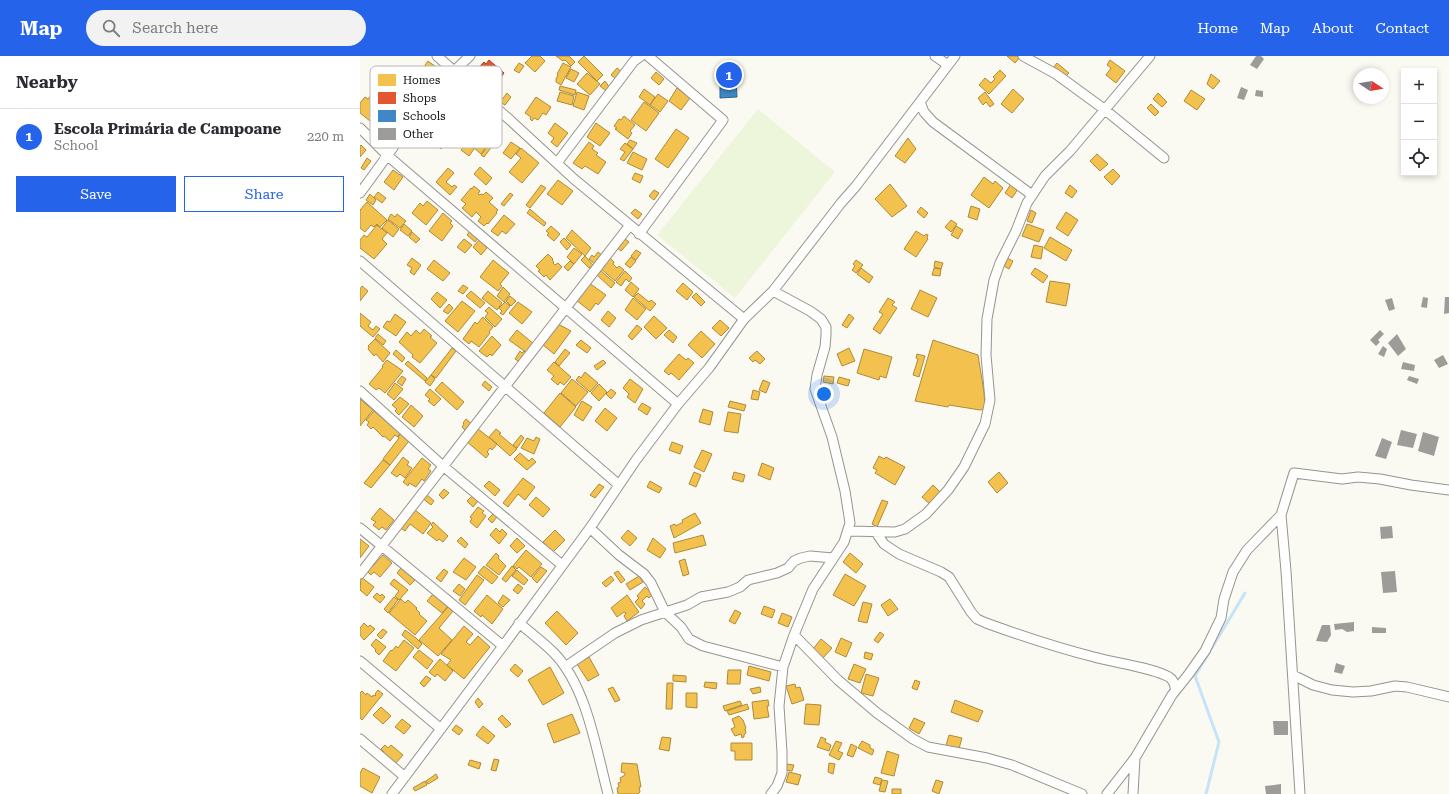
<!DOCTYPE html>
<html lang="en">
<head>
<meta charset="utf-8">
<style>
  :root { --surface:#fff; --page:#f2f2f3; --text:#2b2b33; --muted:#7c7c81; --line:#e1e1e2; --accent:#2563eb }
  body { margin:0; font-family:"Roboto Serif",serif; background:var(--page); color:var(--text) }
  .controls { position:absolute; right:12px; top:12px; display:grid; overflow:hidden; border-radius:0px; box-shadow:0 2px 6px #0003 }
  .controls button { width:36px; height:36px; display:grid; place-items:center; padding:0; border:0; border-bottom:1px solid var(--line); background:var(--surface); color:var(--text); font:20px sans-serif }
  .compass { position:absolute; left:993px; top:12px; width:36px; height:36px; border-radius:50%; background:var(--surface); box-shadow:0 2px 6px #0003; rotate:102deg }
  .you { position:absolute; left:464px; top:338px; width:14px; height:14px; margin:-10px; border:3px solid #fff; border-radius:50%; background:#1a73e8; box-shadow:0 0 0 6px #1a73e833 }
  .badge { display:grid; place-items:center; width:26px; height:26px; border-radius:50%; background:var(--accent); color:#fff; font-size:13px; font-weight:700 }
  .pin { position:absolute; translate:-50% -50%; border:2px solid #fff; box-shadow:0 1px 4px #0006 }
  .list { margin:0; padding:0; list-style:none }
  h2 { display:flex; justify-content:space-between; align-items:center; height:52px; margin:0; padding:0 16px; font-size:17px }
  h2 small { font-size:13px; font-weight:400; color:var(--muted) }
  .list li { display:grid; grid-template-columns:26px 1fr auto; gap:12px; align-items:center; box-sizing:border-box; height:56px; padding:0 16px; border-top:1px solid var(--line) }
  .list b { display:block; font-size:15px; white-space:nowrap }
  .list p { margin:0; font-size:13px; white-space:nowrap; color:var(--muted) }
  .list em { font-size:13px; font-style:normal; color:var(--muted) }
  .actions { display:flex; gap:8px; padding:12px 16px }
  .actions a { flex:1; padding:9px 0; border:1px solid var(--accent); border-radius:0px; text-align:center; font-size:14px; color:var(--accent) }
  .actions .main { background:var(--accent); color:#fff }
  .icon { flex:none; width:22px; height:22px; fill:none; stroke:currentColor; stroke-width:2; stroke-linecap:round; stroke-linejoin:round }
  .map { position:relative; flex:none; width:1089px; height:738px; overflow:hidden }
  header { display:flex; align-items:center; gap:24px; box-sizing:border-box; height:56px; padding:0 20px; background:var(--accent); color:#fff }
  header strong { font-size:19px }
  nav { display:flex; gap:22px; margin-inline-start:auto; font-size:14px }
  .search { width:280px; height:36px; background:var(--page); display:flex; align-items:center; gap:10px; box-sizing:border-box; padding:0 14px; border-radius:22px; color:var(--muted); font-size:15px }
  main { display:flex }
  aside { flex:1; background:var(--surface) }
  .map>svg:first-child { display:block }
</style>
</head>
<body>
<header>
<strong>Map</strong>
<div class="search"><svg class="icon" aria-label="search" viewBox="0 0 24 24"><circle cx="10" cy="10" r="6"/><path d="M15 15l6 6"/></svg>Search here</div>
<nav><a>Home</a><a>Map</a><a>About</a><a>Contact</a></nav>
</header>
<main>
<aside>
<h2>Nearby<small></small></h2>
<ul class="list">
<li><span class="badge">1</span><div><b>Escola Primária de Campoane</b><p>School</p></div><em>220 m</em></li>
</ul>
<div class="actions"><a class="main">Save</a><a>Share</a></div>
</aside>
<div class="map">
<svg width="1089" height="738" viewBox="0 0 1089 738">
  <rect width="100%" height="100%" fill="#fbfaf2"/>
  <path fill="#edf6db" d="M398,53L475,116L375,242L297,179Z"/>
  <path fill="#f2c14e" stroke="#ae8b3b" d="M172,0H180L185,5L175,16L165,7Z
    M196,0H209L215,6L211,10L205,4L203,5Z
    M224,0L243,19L237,25L218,6Z
    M647,0H657L659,2L655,7Z
    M750,4L765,15L756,27L746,19L751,12L747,9Z
    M68,5L80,14L64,36L46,23L50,17L56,22Z
    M159,7L164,10L159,17L154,14Z
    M203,7L211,11L201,29L196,26V23L198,19L197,18Z
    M697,7L709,17L704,22L693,12Z
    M257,12L262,16L256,23L251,19Z
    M211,13L219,17L214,26L206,22Z
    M640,14L646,20L629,38L619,29L625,22L631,27L635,23L633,21Z
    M296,16L304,23L299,29L291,22Z
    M227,17L240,28L230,39L217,28Z
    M851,18L860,25L853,33L847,28Z
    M245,25L250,32L246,35L240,30Z
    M18,30L30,39L10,65L0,57V47L5,41L8,43Z
    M200,30L216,34L215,39L199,34Z
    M317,32L330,42L321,54L309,45Z
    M284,33L295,41L290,49L279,41Z
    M653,33L664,43L652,57L641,48Z
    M831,34L845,43L837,54L824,45Z
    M200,36L214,40L212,49L197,45Z
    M217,36L229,40L224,54L213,50Z
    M625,36L634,48L630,51L626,46L623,49L618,42Z
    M147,37L151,41L145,49L140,46Z
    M798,37L807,46L802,51L793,43Z
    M298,38L308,45L300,56L290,49Z
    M176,41L191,51L186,59L183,57L178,64L174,62L172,65L170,63L171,61L165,57Z
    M284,46L299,57L286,75L271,64Z
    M791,48L799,56L795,60L787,52Z
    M264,60L275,69L270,75L272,77L268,83L255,73L257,72L254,70L259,63L261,64Z
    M66,65L88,84L81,93L59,73Z
    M195,67L208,77L197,91L191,86L194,82L188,77Z
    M236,67L250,77L240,90L227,81Z
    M316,73L329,82L308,112L295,103Z
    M139,74L142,77L124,101L121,99Z
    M114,76L130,86L121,98L107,86Z
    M548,82L556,93L545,107L535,100Z
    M270,84L277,87L273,93L267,88Z
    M151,86L160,92L151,103L143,97Z
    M229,86L234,90L232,93L238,97L236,99L246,106L238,118L225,110L222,113L213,107Z
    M106,87L114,93L109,100L101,94Z
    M265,87L273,93L264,105L260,103L265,96L260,93Z
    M1,89L6,94L0,101V90Z
    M161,92L179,107L162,127L149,116L161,102L156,98Z
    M273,96L287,103L282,114L267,107Z
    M737,98L748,108L740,115L730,105Z
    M7,102L11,105L4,114L1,112Z
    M120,111L132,122L126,129L114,118Z
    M88,112L94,117L86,126L92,131L94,129L97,131L90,139L76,126Z
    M753,113L760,120L752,129L744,121Z
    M33,114L43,121L34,134L24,126Z
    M275,117L283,120L280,127L272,123Z
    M624,121L633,128L635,125L643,132L629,152L611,139Z
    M198,124L213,135L202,149L187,138Z
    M530,128L547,150L532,161L515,143Z
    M651,128L658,133L652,142L645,137Z
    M181,129L186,132L170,152L166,149Z
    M710,129L717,135L712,142L705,137Z
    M114,130L120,135L118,138L120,139L121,138L123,139L126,136L133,142L129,146L138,154L136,156L137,157L128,168L127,167L124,170L118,165L121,161L116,156L112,161L102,152L106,148L101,144L111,132L112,133Z
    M294,134L299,137L294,144L289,140Z
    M18,136L26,142L22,147L14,141Z
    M150,137L153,139L144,150L141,148Z
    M10,138L16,144L13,149L6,144Z
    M67,145L78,154L66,169L52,157L60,147L63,150Z
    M7,146L27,164L20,171L17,168L14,171L11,169L5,176L0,172V154Z
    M611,150L620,153L617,164L608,161Z
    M561,151L568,157L564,162L557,156Z
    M170,153L186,167L184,170L167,157Z
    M275,153L282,158L278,163L271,157Z
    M671,154L676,157L672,167L667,165Z
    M706,156L718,164L708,180L696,172Z
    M83,157L92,165L90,167L93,170L82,185L69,175Z
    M31,158L35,161L37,158L46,165L40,172L28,163Z
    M144,159L155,168L146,178L142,175L138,180L131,175Z
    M28,164L39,173L33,181L22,172Z
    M591,164L597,168L591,176L585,171Z
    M44,168L52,175L48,180L40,174Z
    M667,168L684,174L679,186L662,180Z
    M17,169L27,177L22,183L27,188L14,203L0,192V184L4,179L7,181Z
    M191,170L200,178L194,185L187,179L189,177L186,175Z
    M596,170L603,174L598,183L591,179Z
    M212,174L231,192L225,200L206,182Z
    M110,175L118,182L115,186L107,179Z
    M556,175L564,180L566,178L568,179L567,182L568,183L556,201L544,193Z
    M52,176L60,183L56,187L49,181Z
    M263,181L269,186L261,195L255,190Z
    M690,181L712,194L706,205L684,192Z
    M204,182L211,189L207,194L200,186Z
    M104,183L112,189L105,197L97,191Z
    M119,184L127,192L121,199L113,191Z
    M674,189L683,191L681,203L671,201Z
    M214,192L222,198L214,208L207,201Z
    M276,194L281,197L276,204L271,200Z
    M238,196L243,200L236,209L229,203L232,199L234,201Z
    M188,198L193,203L192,204L194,206L193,207L195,209L198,207L202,211L190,224L186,219L184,221L178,215L180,214L176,210Z
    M225,200L233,209L229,212L221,204Z
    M271,201L276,205L270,212L265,208Z
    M52,202L61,209L54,219L50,216L52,212L47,209Z
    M250,202L254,206L253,208L257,212L259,210L264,214L255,225L240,212Z
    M647,202L653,205L649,213L644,210Z
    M74,204L90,217L83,225L67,213Z
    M133,204L149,217L140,228L142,230L138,235L120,221Z
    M496,204L503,209L496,217L492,214L495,210L493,208Z
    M210,205L214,208L208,215L204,211Z
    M575,205L583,207L581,213L574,211Z
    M501,212L513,221L509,227L497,218Z
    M574,212L581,213L580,220L572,219Z
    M675,212L688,220L683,227L671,218Z
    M241,215L255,227L251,232L237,219Z
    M265,215L272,222L269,226L266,223L261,230L256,226Z
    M690,225L710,228L706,250L686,246Z
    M271,226L279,233L273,241L265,234Z
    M229,227L246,239L238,249L236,247L230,255L216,244Z
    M323,227L333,236L327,244L316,235Z
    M103,229L108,232L103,238L98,235Z
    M2,230L8,235L0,245V233Z
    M143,231L150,238L144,246L137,240Z
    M560,234L577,242L568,261L551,253Z
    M111,235L125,247L120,252L106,240Z
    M128,235L142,247L137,254L122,242Z
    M77,236L87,244L80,252L71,243Z
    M278,237L289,246L291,244L296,248L290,255L274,241Z
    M336,237L345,246L341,250L332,241Z
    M150,240L156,245L151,250L146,245Z
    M273,242L286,253L277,264L265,254Z
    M528,242L535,246L532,249L537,252L520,278L513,273L523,258L519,256Z
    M102,245L115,255L98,276L85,265Z
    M145,246L150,250L143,259L140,257L142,255L139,252Z
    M158,246L172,256L162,268L149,257Z
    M89,248L93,252L88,258L83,255Z
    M129,251L142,263L135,271L125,261L128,257L125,255Z
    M248,255L256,262L249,271L241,264Z
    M0,257L11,266L8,270L13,274L16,270L20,273L13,281L0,270Z
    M35,258L46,266L36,280L23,271L27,265L30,266Z
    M489,258L494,262L487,272L482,269Z
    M294,260L307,272L296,283L284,271Z
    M123,261L133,271L129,276L130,277L119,291L111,285L109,288L103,283L115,266L117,268Z
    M360,264L369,272L361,280L352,272Z
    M198,268L211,275L194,298L183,289Z
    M277,269L282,273L272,284L268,280Z
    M64,273L72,280L70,281L77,287L60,307L52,301L53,299L39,286L47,276L51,280L56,274L60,278Z
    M157,274L174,288L167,297L149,284Z
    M309,274L317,281L313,287L304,279Z
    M341,275L355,288L342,302L328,289Z
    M18,278L26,285L23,289L15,282Z
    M132,280L141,289L132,300L130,298L127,301L119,295Z
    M15,283L30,297L23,306L16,298L14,300L8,293L9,291L8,290Z
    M221,284L231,292L227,297L216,289Z
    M573,284L618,299L624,336L625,353L620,354L589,349L588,351L555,345Z
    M92,292L96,295L76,322L71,319Z
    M489,292L495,305L482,310L477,298Z
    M205,293L210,297L199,310L195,306Z
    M504,293L532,301L526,322L520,320L519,324L497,317Z
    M36,294L45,302L42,306L33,298Z
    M160,295L162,297L164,295L166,296L160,306L155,303Z
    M397,295L405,303L400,308L395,304L393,306L389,302Z
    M319,298L326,304L328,302L334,307L319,324L311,317L309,319L304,315Z
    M557,298L565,300L559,321L553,319L558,303L556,302Z
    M27,304L43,315L25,337L19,332L16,334L9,328L23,311L22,310Z
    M243,304L246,307L237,314L234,310Z
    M48,305L67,322L65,325L45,308Z
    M194,306L211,321L204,329L200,326L198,329L191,323L194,320L187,314Z
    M225,316L238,327L230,336L216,324L219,320L221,322Z
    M71,319L75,323L70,330L65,326Z
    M42,320L46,323L42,330L37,326Z
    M464,320L474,321L473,328L463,326Z
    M479,321L490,324L488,330L477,327Z
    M212,323L228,336L216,350L201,337Z
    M270,323L283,333L275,347L267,341L269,338L263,332Z
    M403,324L410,327L406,337L399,334Z
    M125,325L132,331L129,335L122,329Z
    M82,326L104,346L97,354L75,334Z
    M35,327L43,333L34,344L27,338Z
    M239,328L247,336L239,345L231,337Z
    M70,333L81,343L74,350L68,345L70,343L65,339Z
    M251,333L256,337L251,343L246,338Z
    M393,334L400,336L398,344L391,343Z
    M200,337L216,351L200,371L184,357Z
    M40,341L49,348L39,359L35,355L37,353L32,349Z
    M0,343L13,354L0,370Z
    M222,345L232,351L223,365L214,359Z
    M370,345L386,349L384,355L368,351Z
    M282,347L291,352L287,359L278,353Z
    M51,349L63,360L54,371L42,361Z
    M245,352L257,362L247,375L235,365Z
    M343,353L353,356L350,369L339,366Z
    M14,355L40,377L38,381L35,379L30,385L24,380L23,381L13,371L11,373L7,369L9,366L6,364Z
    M368,356L381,358L378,377L364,375Z
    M106,363L112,368L106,375L102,371L104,368L103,367Z
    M117,372L137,388L132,394L130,392L127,396L129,398L126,402L106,385Z
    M136,373L141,377L139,378L157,393L150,400L129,381Z
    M41,378L49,385L30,409L23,403L39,382L38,381Z
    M161,379L164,382L157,392L153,389Z
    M176,381L180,383L174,398L161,392L167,382L174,385Z
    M312,386L323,390L320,398L309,394Z
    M342,394L352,398L344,416L334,411Z
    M160,397L169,405L172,402L176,406L167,414L154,403Z
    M519,400L524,403L526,401L545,411L535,429L515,417L517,414L513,412Z
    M43,401L49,406L47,409L52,412L45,422L40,418L37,421L31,417Z
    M62,402L71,409L68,413L71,415L64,425L62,423L56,431L49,427L48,430L43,426Z
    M23,404L30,409L11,432L4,427Z
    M402,407L414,412L410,424L398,419Z
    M334,416L341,419L336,431L329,428Z
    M374,416L385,419L383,426L372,423Z
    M639,416L648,427L637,437L628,426Z
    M163,422L175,431L165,444L158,438L148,451L143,447Z
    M129,425L140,434L135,440L124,430Z
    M290,425L302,432L299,437L287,431Z
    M239,428L244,431L235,442L230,439Z
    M573,429L581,437L571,449L562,441Z
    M84,433L89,437L83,443L79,439Z
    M66,438L74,445L71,449L62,442Z
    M112,440L118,445L113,451L107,445Z
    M176,441L190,453L183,461L169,449Z
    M522,444L528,446L517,471L512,468Z
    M118,451L124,455L122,457L126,460L117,472L110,466L112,462L110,461Z
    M20,452L34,464L26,474L22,471L19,474L13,469L16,466L11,463Z
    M54,453L71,467L63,478L50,468L45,475L39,471Z
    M134,457L137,461L132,467L128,463Z
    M335,457L341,467L314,482L310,470L315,468L316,470L323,466L322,464Z
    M73,466L88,480L83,486L79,483L77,485L67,477L73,471L71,469Z
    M136,472L140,476L142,473L147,478L139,488L130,479Z
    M195,474L205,484L193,496L183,486Z
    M268,474L277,482L270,490L261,482Z
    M343,479L346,489L315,497L313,487Z
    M101,481L108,488L105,492L97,485Z
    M157,482L165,490L157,497L150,490Z
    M293,482L306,493L300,502L287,494Z
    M0,483L9,490L0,502Z
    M166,494L182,508L171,521L159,511L157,513L153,510Z
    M136,497L139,500L138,502L146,510L139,519L126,509Z
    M490,497L503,508L496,517L483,506Z
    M23,499L32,507L20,521L14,516L11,519L6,514L10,509L12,511Z
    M104,502L116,511L106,524L93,516Z
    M325,503L329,518L323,520L319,505Z
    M124,510L138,521L132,528L118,517Z
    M152,510L156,514L146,526L142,523Z
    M181,511L187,515L177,527L172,522Z
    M41,512L55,524L50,529L37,517Z
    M84,513L88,516L81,526L76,522Z
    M157,514L168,524L164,529L152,520Z
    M258,515L265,524L261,527L254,517Z
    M485,518L506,530L494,550L473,539Z
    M117,519L124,524L105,549L99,544Z
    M251,520L254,524L246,531L242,527Z
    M279,520L283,526L270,534L266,528Z
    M1,521L14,531L7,540L0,534Z
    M34,523L48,534L39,544L35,540L39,535L30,528Z
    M99,528L105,533L100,540L93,535Z
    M158,528L163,532L158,538L153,534Z
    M285,531L293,538L289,542L287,540L282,545L285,548L281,553L275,546L279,542L277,540Z
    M17,537L20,540L22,538L25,541L20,547L13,541Z
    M73,538L88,550L82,557L67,545Z
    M127,539L143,553L132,568L122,559L121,561L114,555Z
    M143,539L150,544L143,551L138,547Z
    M267,539L279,556L267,565L264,560L266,557L264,556L257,561L251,552Z
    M34,541L38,544L28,557L24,553Z
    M41,543L45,547L48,544L57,552L56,553L60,557L59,558L67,565L55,579L29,557Z
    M530,543L538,553L528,560L521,549Z
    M503,546L512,548L507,567L498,565Z
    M404,550L415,554L412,562L401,558Z
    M88,551L93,555L79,572L92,584L78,600L59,584Z
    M375,554L381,557L375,568L369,565Z
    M197,555L218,577L206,589L185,567Z
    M422,557L432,561L428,571L418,567Z
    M4,567L8,571L10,569L15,573L4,584L0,579V572Z
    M104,570L113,578L106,586L110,589L118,580L130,591L104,623L87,609L91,604L81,598Z
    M23,573L27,576L21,583L17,579Z
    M45,574L56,582L62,588L58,593L42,579Z
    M520,576L524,579L518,587L514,584Z
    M481,582L492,587L486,601L475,596Z
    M16,583L26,591L19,599L15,595L16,594L11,589Z
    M461,583L472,592L463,602L453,593Z
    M44,584L54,592L36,615L23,605L31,594L32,595L36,590L38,592Z
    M59,594L73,605L67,613L53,601Z
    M505,596L513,598L511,604L504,602Z
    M229,601L239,619L228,625L217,608Z
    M80,603L93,615L85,625L77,618L75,621L69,616Z
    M155,608L163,615L158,621L150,614Z
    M494,608L506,613L500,627L488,623Z
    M389,610L411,616L409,625L387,619Z
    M190,611L204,637L183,649L168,624Z
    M368,614H381L380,628H367Z
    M506,618L519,622L513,640L501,637Z
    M313,619L326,620V626L313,625Z
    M66,620L71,623L64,631L60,627Z
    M555,624L560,626L557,634L552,632Z
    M345,626L357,627L356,633L344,631Z
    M307,627H313L312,653H306Z
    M435,628L436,632L440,631L444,644L432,648L426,630Z
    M253,631L260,644L255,646L248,633Z
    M400,631L401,636L393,638L390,633Z
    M18,634L23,638L2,664L0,662V637L2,635L6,639L7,637L12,641L13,639L15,640L16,639L15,638Z
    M326,637H337V652L326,651Z
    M118,642L123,648L119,652L115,646Z
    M408,644L409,650H407L409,661L394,663L392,646Z
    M595,644L623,655L618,666L591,656Z
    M380,645L382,649L365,655L363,650Z
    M387,648L389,653L369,659L367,655Z
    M446,648L461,649L459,669L444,668Z
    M21,651L31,660L23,668L13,659Z
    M212,658L220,677L194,687L187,668Z
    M142,659L151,668L146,672L138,663Z
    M379,660L383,664L386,672L385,673L386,677L384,679V681L382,682L381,678L375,680L371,673L375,671L372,663Z
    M554,662L565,667L559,678L549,672Z
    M42,663L51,670L44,678L35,671Z
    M96,669L103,674L99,679L92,674Z
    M123,670L135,680L128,688L116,679Z
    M589,679L602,682L598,696L585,693Z
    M302,681L311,682L309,695L299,693Z
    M461,681L466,683L465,686L471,689L469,695L457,691Z
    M476,685L482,687L478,695L483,697L479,704L469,699Z
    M502,685L510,689V692L514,694L512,699L498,692Z
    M371,687H392V704H375V695H371Z
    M491,688L497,691L493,701L487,699Z
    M25,689L28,692L31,689L43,699L35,708L23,697L24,696L21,693Z
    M527,695L539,699L534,720L521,717Z
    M134,703L139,704L136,715L131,714Z
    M110,704L121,707L119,713L108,709Z
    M262,707L277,708L281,731H279L280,736L278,738H258L257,732L259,731L258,727L261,726L260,722L265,719V717L261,716Z
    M469,707L475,708L473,718L468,716Z
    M426,708L434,709L432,715L425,714Z
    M3,712L20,721L12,737L0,730V717Z
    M429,716L441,719L438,729L426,726Z
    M76,718L78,722L68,728L66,725Z
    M515,721L522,723L520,729L513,727Z
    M522,724L528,725L525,736L519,735Z
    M576,724L583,726L579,738L572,735Z
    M65,725L67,729L55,735L53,732Z
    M532,733H541V738H532Z"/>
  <path fill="#e4572e" stroke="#a44124" d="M129,4L144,17L137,27L138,28L133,34L113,18L124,6L126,8Z"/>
  <path fill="#3f88c5" stroke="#30638e" d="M360,20H376L377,41L360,42Z"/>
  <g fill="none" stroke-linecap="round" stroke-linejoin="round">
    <path stroke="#c6e3f7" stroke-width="3" d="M846,738L859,686L835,620L885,537"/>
  </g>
  <path fill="#9e9c98" d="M896,0H901L904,3L897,13L890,9Z
    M881,31L888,34L884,44L877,42Z
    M896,34L903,35V41L895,40Z
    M1063,241L1068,242L1067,252L1061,251Z
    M1085,241H1089V257L1084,258Z
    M1032,242L1035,253L1029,255L1025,244Z
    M1020,274L1024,278L1018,284L1020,286L1016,290L1010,284Z
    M1037,278L1046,293L1038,300L1028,287Z
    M1023,290L1027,293L1024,301L1018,298Z
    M1083,299L1088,308L1079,312L1074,304Z
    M1043,306L1055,309L1054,315L1041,313Z
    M1049,320L1059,323L1057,328L1047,324Z
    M1041,374L1057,378L1053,392L1037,389Z
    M1063,376L1079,381L1074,400L1058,395Z
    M1022,382L1032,386L1026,403L1015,400Z
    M1032,470L1033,482L1021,483L1020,471Z
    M1035,515L1037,536L1023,537L1021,516Z
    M994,566V575L987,576L982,573L975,574L974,568Z
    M962,569H970L971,579L967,586L956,585Z
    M1012,571L1026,572V577H1012Z
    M976,607L985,610L982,618L974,616Z
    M913,665H928V679H914Z
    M921,728V738H906L905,730Z"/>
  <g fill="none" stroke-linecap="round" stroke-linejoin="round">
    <defs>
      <path id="minor" d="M77,0L150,64L214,123L384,263
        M575,0L588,9
        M663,0L696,18L744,53L804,102
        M560,46L564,56L573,66L672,139
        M0,72L28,100L318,348
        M197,107L274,5L281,0
        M0,137C35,91 66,39 110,0
        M279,178L363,64L288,0
        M0,205L259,429
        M0,335L83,410L202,509
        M921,459L926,515L940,738
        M0,472L143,590
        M230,472L259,499L284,518L291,527L305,556L321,571L329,583L343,590L423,611
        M488,475L535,476L545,473L566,458L588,434L604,411L625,368L630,344L626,299L627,263L634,224L640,207L656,175L667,147L685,120L710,95L790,0
        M515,475L524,488L539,498L581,516L589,521L611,556L617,563L626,567C662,580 698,592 734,601C755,607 791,611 809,621C814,624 814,628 816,634
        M0,518L270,169
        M159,567C171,577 183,586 194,597C227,631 236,693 248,738
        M434,579L478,624L517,657L553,683L568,691L627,702L652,709L722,738
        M0,605L81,673
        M205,611L255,577L281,564L327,549L341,541L368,536L380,531L388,524L417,517L428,512L434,505L441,502L450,500L473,502
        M933,619L953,629L972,634L993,636L1011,635L1035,630L1047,631L1089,641
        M0,683L45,721
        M32,738L143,590L230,472L276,404L318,348L349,312L384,263L413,235L481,147L496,130L595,0
        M411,738L417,730L422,717V696L419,650L423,611L434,579L453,533L484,486L490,467L485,435L472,381L455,333L457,319L465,291L466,279V271L461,263L450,255L413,235
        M747,738L775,702L812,639L828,619L845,595L861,562L864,543L873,516L887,494L921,459L934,417L982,423L998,421L1020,423L1051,429L1089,434
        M773,738L775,702"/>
    </defs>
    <use href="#minor" stroke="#959491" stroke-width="11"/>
    <use href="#minor" stroke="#fefefd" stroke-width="9"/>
  </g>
  <rect x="10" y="10" width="132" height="82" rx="6" fill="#fff" stroke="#b7b7b7" stroke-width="1"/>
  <rect x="18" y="18" width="18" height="12" fill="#f2c14e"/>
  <rect x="18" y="36" width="18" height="12" fill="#e4572e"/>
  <rect x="18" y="54" width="18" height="12" fill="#3f88c5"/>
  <rect x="18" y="72" width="18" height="12" fill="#9e9c98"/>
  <g font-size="11" fill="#0e0e0e">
    <text x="43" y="28">Homes</text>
    <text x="43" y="46">Shops</text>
    <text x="43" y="64">Schools</text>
    <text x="43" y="82">Other</text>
  </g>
</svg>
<div class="controls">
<button>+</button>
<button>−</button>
<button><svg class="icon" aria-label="locate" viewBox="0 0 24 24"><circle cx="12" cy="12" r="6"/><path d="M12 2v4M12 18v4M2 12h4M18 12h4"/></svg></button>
</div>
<svg class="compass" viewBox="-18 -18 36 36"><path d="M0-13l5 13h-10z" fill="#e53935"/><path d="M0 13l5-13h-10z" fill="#7c7c81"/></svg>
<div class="you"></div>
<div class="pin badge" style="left:369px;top:19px">1</div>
</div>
</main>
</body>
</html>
